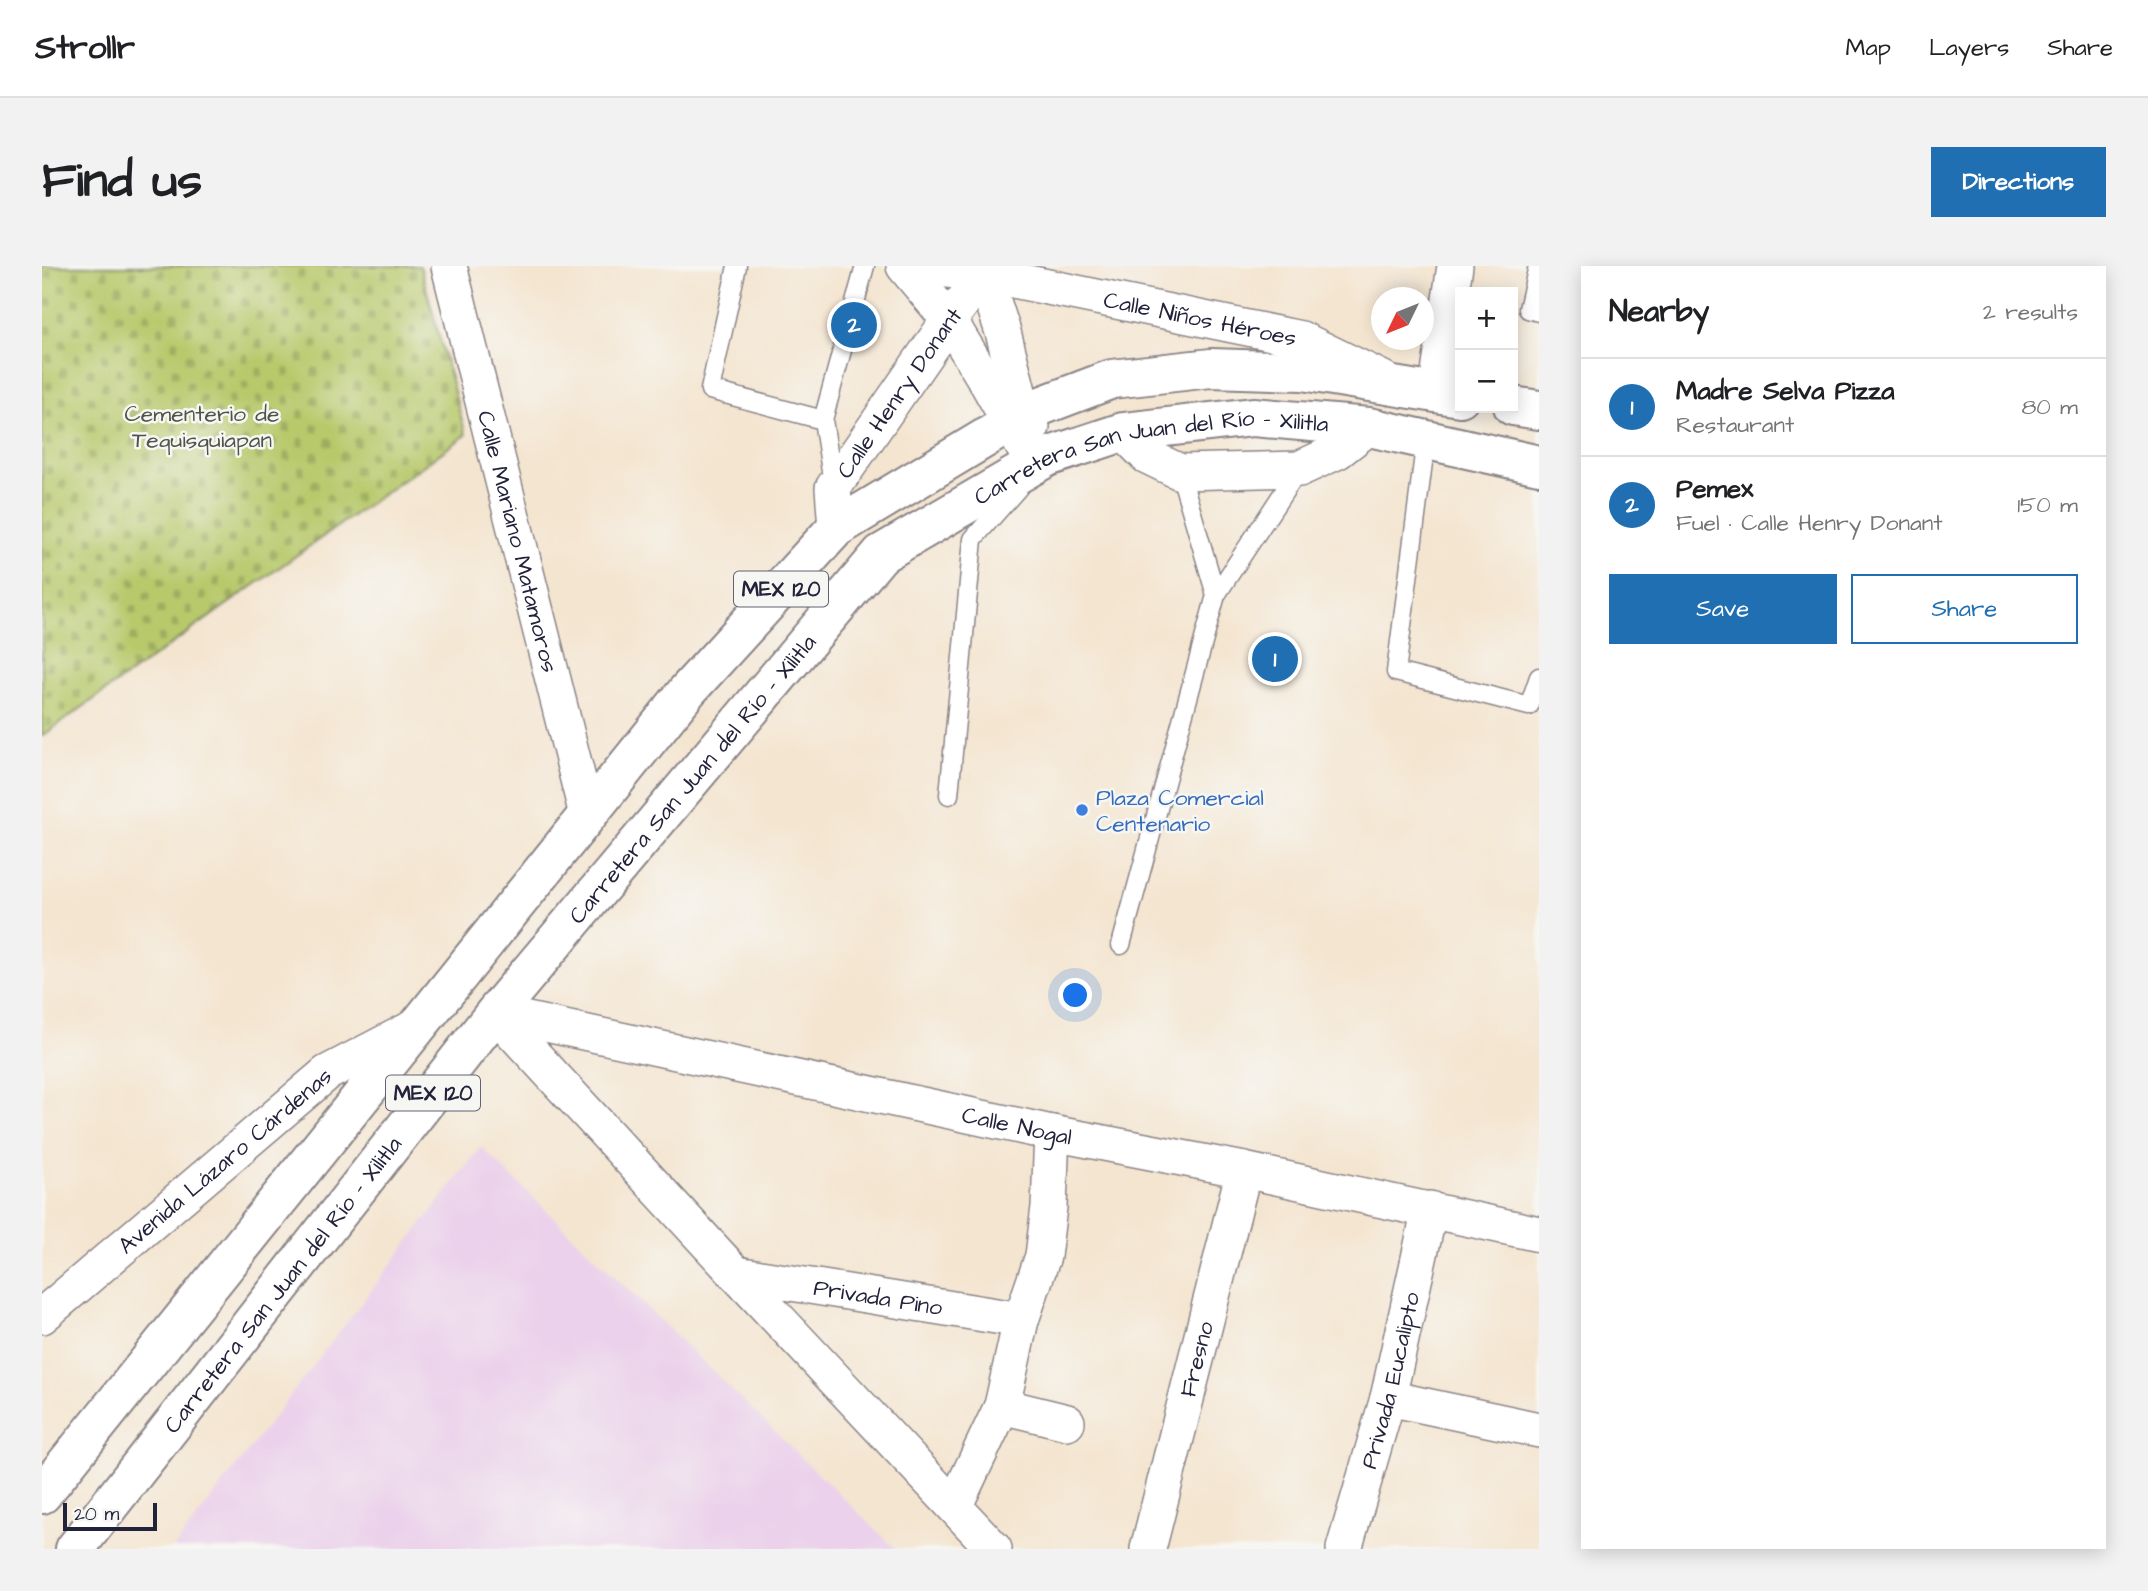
<!DOCTYPE html>
<html lang="en">
<head>
<meta charset="utf-8">
<style>
  :root { --surface:#fff; --page:#f2f2f2; --text:#202124; --muted:#757577; --line:#e0e0e0; --accent:#1f6fb2 }
  body { margin:0; font-family:"Architects Daughter",sans-serif; background:var(--page); color:var(--text) }
  .controls { position:absolute; right:21px; top:21px; display:grid; overflow:hidden; border-radius:0px; box-shadow:0 4px 18px #0003 }
  .controls button { width:63px; height:63px; display:grid; place-items:center; padding:0; border:0; border-bottom:2px solid var(--line); background:var(--surface); color:var(--text); font:35px sans-serif }
  .compass { position:absolute; left:1329px; top:21px; width:63px; height:63px; border-radius:50%; background:var(--surface); box-shadow:0 4px 18px #0003; rotate:227deg }
  .scale { position:absolute; left:21px; bottom:18px; width:94px; box-sizing:border-box; padding-left:7px; border:4px solid #22223b; border-top:0; font-size:19px; line-height:24px; white-space:nowrap; color:#22223b; -webkit-text-stroke:5px #f6f6f2; paint-order:stroke }
  .you { position:absolute; left:1034px; top:730px; width:24px; height:24px; margin:-18px; border:5px solid #fff; border-radius:50%; background:#1a73e8; box-shadow:0 0 0 10px #1a73e833 }
  .badge { display:grid; place-items:center; width:46px; height:46px; border-radius:50%; background:var(--accent); color:#fff; font-size:23px; font-weight:700 }
  .pin { position:absolute; translate:-50% -50%; border:4px solid #fff; box-shadow:0 2px 7px #0006 }
  .list { margin:0; padding:0; list-style:none }
  h2 { display:flex; justify-content:space-between; align-items:center; height:91px; margin:0; padding:0 28px; font-size:30px }
  h2 small { font-size:23px; font-weight:400; color:var(--muted) }
  .list li { display:grid; grid-template-columns:46px 1fr auto; gap:21px; align-items:center; box-sizing:border-box; height:98px; padding:0 28px; border-top:2px solid var(--line) }
  .list b { display:block; font-size:26px; white-space:nowrap }
  .list p { margin:0; font-size:23px; white-space:nowrap; color:var(--muted) }
  .list em { font-size:23px; font-style:normal; color:var(--muted) }
  .actions { display:flex; gap:14px; padding:21px 28px }
  .actions a { flex:1; padding:16px 0; border:2px solid var(--accent); border-radius:0px; text-align:center; font-size:24px; color:var(--accent) }
  .actions .main { background:var(--accent); color:#fff }
  .map { position:relative; flex:none; width:1497px; height:1283px; overflow:hidden; border-radius:0px }
  header { display:flex; align-items:center; gap:42px; box-sizing:border-box; height:98px; padding:0 35px; background:var(--surface); border-bottom:2px solid var(--line) }
  header strong { font-size:33px }
  nav { display:flex; gap:38px; margin-inline-start:auto; font-size:24px }
  .intro { display:flex; align-items:center; justify-content:space-between; box-sizing:border-box; height:168px; padding:0 42px }
  h1 { margin:0; font-size:49px }
  .button { padding:18px 32px; border-radius:0px; background:var(--accent); color:#fff; font-size:24px; font-weight:700 }
  main { display:flex; gap:42px; padding:0 42px }
  aside { flex:1; background:var(--surface); border-radius:0px; box-shadow:0 4px 18px #0003 }
  .map>svg:first-child { display:block }
</style>
</head>
<body>
<header>
<strong>Strollr</strong>
<nav><a>Map</a><a>Layers</a><a>Share</a></nav>
</header>
<div class="intro"><h1>Find us</h1><a class="button">Directions</a></div>
<main>
<div class="map">
<svg width="1497" height="1283" viewBox="0 0 1497 1283">
  <defs>
    <pattern id="cemetery-stones" width="16" height="16" patternUnits="userSpaceOnUse" patternTransform="scale(1.75)"><rect width="16" height="16" fill="#b8c96c"/><path d="M2 7V4a2 2 0 0 1 4 0v3zM10 15v-3a2 2 0 0 1 4 0v3z" fill="#9eac5e"/></pattern>
  </defs>
  <rect width="100%" height="100%" fill="#f6f6f2"/>
  <filter id="ink" filterUnits="userSpaceOnUse"><feTurbulence type="fractalNoise" baseFrequency=".0143" numOctaves="2"/><feDisplacementMap in="SourceGraphic" scale="14" xChannelSelector="R" yChannelSelector="G"/><feConvolveMatrix kernelMatrix="1 2 1 2 8 2 1 2 1" color-interpolation-filters="sRGB"/></filter>
  <filter id="wash" filterUnits="userSpaceOnUse"><feTurbulence type="fractalNoise" baseFrequency=".00686" numOctaves="4" result="noise"/><feDisplacementMap in="SourceGraphic" scale="28" xChannelSelector="R" yChannelSelector="G"/><feGaussianBlur stdDeviation="1.57" result="paint"/><feColorMatrix in="noise" values="0 0 0 0 0 0 0 0 0 0 0 0 0 0 0 0 0 1.4 0 .05"/><feComposite in="paint" operator="in"/></filter>
  <g filter="url(#wash)">
    <rect width="100%" height="100%" fill="#f4e5d0"/>
    <path fill="#ebd1eb" d="M439,881L854,1283H131Z"/>
    <path fill="url(#cemetery-stones)" stroke="#6d7654" stroke-width="2" d="M0,0H378L424,169L0,470Z"/>
  </g>
  <g filter="url(#ink)">
    <g fill="none" stroke-linecap="round" stroke-linejoin="round">
      <defs>
        <path id="service" d="M695,0L668,124L781,154
          M1496,0L1486,43L1497,46
          M1384,173L1354,406L1487,440L1497,411
          M1138,206L1174,329
          M791,218L781,154L823,0
          M907,529L931,273L976,222
          M1079,679L1174,329L1257,203"/>
        <g id="minor">
          <path id="s1" d="M407,0L545,549"/>
          <path d="M862,0L907,54L947,120L992,199"/>
          <path id="s2" d="M869,0L942,8L1259,73L1341,113"/>
          <path d="M942,8L961,66L979,137L990,161"/>
          <path d="M1394,127L1413,0"/>
          <path d="M1081,166L1105,190L1138,206L1257,203L1296,185L1327,161"/>
          <path id="s3" d="M794,262L791,222L907,54L948,0"/>
          <path id="s4" d="M453,747L1010,867L1202,904L1497,968"/>
          <path d="M453,747L694,1008L952,1283"/>
          <path id="s5" d="M694,1008L979,1054"/>
          <path id="s6" d="M0,1050L285,807L375,760"/>
          <path d="M1346,1132L1497,1164"/>
          <path d="M960,1140L1025,1156"/>
          <path d="M913,1239L960,1140L979,1054L1001,990L1007,941L1010,867"/>
          <path id="s7" d="M1106,1283L1202,904"/>
          <path id="s8" d="M1302,1283L1346,1132L1388,943"/>
        </g>
        <g id="primary">
          <path d="M1471,140L1497,144"/>
          <path d="M0,1228L646,424L794,262L968,157L983,146L1070,113L1169,102L1261,105L1418,131"/>
          <path id="s9" d="M33,1283L453,747L839,288L1005,191L1081,166L1211,151L1327,161L1497,199"/>
        </g>
      </defs>
      <use href="#service" stroke="#8b8486" stroke-width="21"/>
      <use href="#minor" stroke="#8b8486" stroke-width="38"/>
      <use href="#primary" stroke="#8b8486" stroke-width="42"/>
      <use href="#service" stroke="#fff" stroke-width="18"/>
      <use href="#minor" stroke="#fff" stroke-width="35"/>
      <use href="#primary" stroke="#fff" stroke-width="38"/>
    </g>
  </g>
  <circle fill="#3f7fe0" stroke="#f6f6f2" stroke-width="2.5" cx="1040" cy="544" r="7"/>
  <g text-anchor="middle" stroke-width="5" stroke-linejoin="round" paint-order="stroke">
    <g fill="#f6f6f2" stroke="#626272" stroke-width="2">
      <rect x="692" y="305.5" width="94" height="35" rx="5"/>
      <rect x="344" y="809.5" width="94" height="35" rx="5"/>
    </g>
    <g font-size="21" font-weight="bold" fill="#22223b">
      <text x="739" y="330">MEX 120</text>
      <text x="391" y="834">MEX 120</text>
    </g>
    <g font-size="23" fill="#22223b" stroke="#f6f6f2">
      <text dy="8" stroke="none"><textPath href="#s2" startOffset="294">Calle Niños Héroes</textPath></text>
      <text dy="8" stroke="none"><textPath href="#s3" startOffset="156">Calle Henry Donant</textPath></text>
      <text dy="8" stroke="none"><textPath href="#s9" startOffset="1575">Carretera San Juan del Río - Xilitla</textPath></text>
      <text dy="8" stroke="none"><textPath href="#s1" startOffset="284">Calle Mariano Matamoros</textPath></text>
      <text dy="8" stroke="none"><textPath href="#s9" startOffset="987">Carretera San Juan del Río - Xilitla</textPath></text>
      <text dy="8" stroke="none"><textPath href="#s4" startOffset="534">Calle Nogal</textPath></text>
      <text dy="8" stroke="none"><textPath href="#s6" startOffset="240">Avenida Lázaro Cárdenas</textPath></text>
      <text dy="8" stroke="none"><textPath href="#s9" startOffset="336">Carretera San Juan del Río - Xilitla</textPath></text>
      <text dy="8" stroke="none"><textPath href="#s5" startOffset="144">Privada Pino</textPath></text>
      <text dy="8" stroke="none"><textPath href="#s7" startOffset="196">Fresno</textPath></text>
      <text dy="8" stroke="none"><textPath href="#s8" startOffset="175">Privada Eucalipto</textPath></text>
    </g>
    <g font-size="23" fill="#4f544a" stroke="#f6f6f2">
      <text x="160" y="155">Cementerio de<tspan x="160" dy="26">Tequisquiapan</tspan></text>
    </g>
    <g font-size="23" fill="#366cbe" stroke="#f6f6f2" text-anchor="start">
      <text x="1054" y="539">Plaza Comercial<tspan x="1054" dy="26">Centenario</tspan></text>
    </g>
  </g>
</svg>
<div class="controls">
<button>+</button>
<button>−</button>
</div>
<svg class="compass" viewBox="-18 -18 36 36"><path d="M0-13l5 13h-10z" fill="#e53935"/><path d="M0 13l5-13h-10z" fill="#757577"/></svg>
<div class="scale">20 m</div>
<div class="you"></div>
<div class="pin badge" style="left:1233px;top:393px">1</div>
<div class="pin badge" style="left:812px;top:59px">2</div>
</div>
<aside>
<h2>Nearby<small>2 results</small></h2>
<ul class="list">
<li><span class="badge">1</span><div><b>Madre Selva Pizza</b><p>Restaurant</p></div><em>80 m</em></li>
<li><span class="badge">2</span><div><b>Pemex</b><p>Fuel · Calle Henry Donant</p></div><em>150 m</em></li>
</ul>
<div class="actions"><a class="main">Save</a><a>Share</a></div>
</aside>
</main>
</body>
</html>
